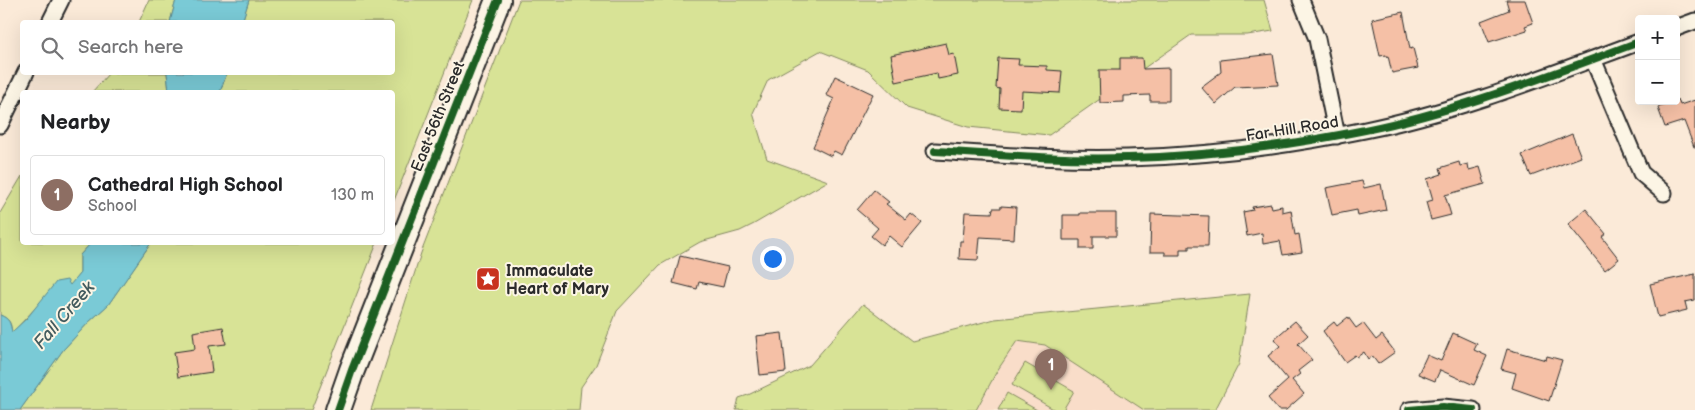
<!DOCTYPE html>
<html lang="en">
<head>
<meta charset="utf-8">
<style>
  :root { --surface:#fff; --page:#f2f2f2; --text:#202124; --muted:#757577; --line:#e0e0e0; --accent:#db2777 }
  body { margin:0; font-family:"Balsamiq Sans",sans-serif; background:var(--page); color:var(--text) }
  .controls { position:absolute; right:15px; top:15px; display:grid; overflow:hidden; border-radius:5px; box-shadow:0 5px 20px #0002 }
  .controls button { width:45px; height:45px; display:grid; place-items:center; padding:0; border:0; border-bottom:1px solid var(--line); background:var(--surface); color:var(--text); font:25px sans-serif }
  .you { position:absolute; left:772px; top:258px; width:18px; height:18px; margin:-12px; border:4px solid #fff; border-radius:50%; background:#1a73e8; box-shadow:0 0 0 8px #1a73e833 }
  .badge { display:grid; place-items:center; width:32px; height:32px; border-radius:50%; background:var(--accent); color:#fff; font-size:16px; font-weight:700 }
  .pin { position:absolute; translate:-50% -41px; filter:drop-shadow(0 1px 2px #0008) }
  .pin::after { content:''; position:absolute; top:26px; width:18px; height:15px; background:inherit; clip-path:polygon(0 0,100% 0,50% 100%) }
  .list { margin:0; padding:0; list-style:none }
  h2 { display:flex; justify-content:space-between; align-items:center; height:65px; margin:0; padding:0 20px; font-size:21px }
  h2 small { font-size:16px; font-weight:400; color:var(--muted) }
  .list li { display:grid; grid-template-columns:32px 1fr auto; gap:15px; align-items:center; box-sizing:border-box; height:80px; margin:0 10px 10px; padding:0 10px; border:1px solid var(--line); border-radius:5px }
  .list b { display:block; font-size:19px; white-space:nowrap }
  .list p { margin:0; font-size:16px; white-space:nowrap; color:var(--muted) }
  .list em { font-size:16px; font-style:normal; color:var(--muted) }
  .icon { flex:none; width:28px; height:28px; fill:none; stroke:currentColor; stroke-width:2; stroke-linecap:round; stroke-linejoin:round }
  .map { position:relative; flex:none; width:1695px; height:410px; overflow:hidden }
  .search { position:absolute; background:var(--surface); box-shadow:0 5px 20px #0002; left:20px; top:20px; width:375px; height:55px; display:flex; align-items:center; gap:12px; box-sizing:border-box; padding:0 18px; border-radius:5px; color:var(--muted); font-size:19px }
  .panel { position:absolute; background:var(--surface); box-shadow:0 5px 20px #0002; left:20px; top:90px; width:375px; height:155px; border-radius:5px }
  .map>svg:first-child { display:block }
</style>
</head>
<body>
<div class="map">
<svg width="1695" height="410" viewBox="0 0 1695 410">
  <rect width="100%" height="100%" fill="#fbead8"/>
  <filter id="ink" filterUnits="userSpaceOnUse"><feTurbulence type="fractalNoise" baseFrequency=".02" numOctaves="2"/><feDisplacementMap in="SourceGraphic" scale="10" xChannelSelector="R" yChannelSelector="G"/><feConvolveMatrix kernelMatrix="1 2 1 2 8 2 1 2 1" color-interpolation-filters="sRGB"/></filter>
  <g filter="url(#ink)">
    <path fill="#f9ddc9" d="M1017,341L1045,345L1144,410H976L997,371Z"/>
    <path fill="#d8e396" stroke="#828760" d="M149,0H176L170,22H139Z
      M249,0H473L393,203L392,92H220L227,73L392,72V22H242Z
      M519,0H1264L1273,31L1247,35H1191L1049,135L968,127L907,108L868,70L820,51L768,80L753,113L767,159L828,181L754,224L740,231L700,242L660,265L617,311L596,365L581,387L579,410H371L421,253Z
      M109,73H167L169,92H92Z
      M22,176V242L91,243L80,255V273L70,286L41,302L12,333C11,323 10,319 0,315V213Z
      M151,243H377L311,410H20L63,350L89,322L108,305Z
      M1250,294L1239,364L1215,410H1144L1045,345L1017,341L997,371L976,410H736L739,398L748,395L810,365L863,304L912,341L995,319Z
      M1025,363L1074,391L1063,410H1055L1012,385Z
      M1007,393L1037,410H998Z"/>
    <path fill="#7acad6" stroke="#5a8a92" d="M176,0H249L242,22H170Z
      M167,73V72L227,73L220,92H169Z
      M91,243H151L108,305L89,322L63,350L20,410H0V315C10,319 10,323 12,332L27,318L56,282L67,280L70,285L80,273V255Z"/>
    <path fill="#f5c0a6" stroke="#2b2b2b" d="M1506,0H1525L1533,23L1525,26L1527,30L1489,42L1481,21L1509,10Z
      M1403,12L1410,49L1413,48L1418,68L1392,73L1388,56L1386,57V55L1380,56L1372,19Z
      M946,43L949,55L954,54L958,75L938,79L937,73L896,82L891,55Z
      M1273,54L1278,85L1235,87L1216,104L1201,87L1221,72L1220,60Z
      M998,58L1019,59L1018,65L1047,66V70L1062,71L1060,93L1022,91L1021,109L999,108L1000,89L996,88Z
      M1120,58H1142L1143,69L1169,68V101H1150V95L1124,96V102L1100,103L1099,70H1120Z
      M835,76L873,94L842,155L834,151L831,156L813,147L834,99L826,95Z
      M1678,99L1680,105L1695,100V147H1694L1684,121L1665,127L1658,108L1659,106L1676,101Z
      M1572,134L1581,157L1531,176L1522,155Z
      M1459,162L1460,166L1468,164L1469,170L1480,167L1485,184L1445,195L1451,215L1431,220L1426,202L1433,200L1427,179L1442,174L1440,168Z
      M1362,181L1364,188L1381,184L1386,210L1358,216L1357,210L1332,215L1326,188Z
      M874,190L889,202L886,204L906,220L911,214L922,223L902,247L889,236L882,245L871,236L878,228L857,210Z
      M1271,204L1272,208L1282,206V212L1291,210L1295,235L1299,234L1302,252L1283,255L1280,241L1263,244L1262,233L1247,236L1243,212L1253,210L1252,207Z
      M1001,206L1016,207L1014,239L980,237L978,260L959,259L960,241H963L965,212L992,213L993,208H1001Z
      M1586,209L1606,234L1602,237L1619,259L1605,270L1568,224Z
      M1080,213H1116V236H1093V249H1080V240H1063V215H1080Z
      M1151,214L1209,216L1208,246H1189V249H1180V255H1165V252H1150Z
      M680,256L728,267L723,287L699,282L697,289L673,283Z
      M1695,274V300L1685,302L1687,310L1658,317L1650,284Z
      M1348,317L1356,328L1363,323L1376,340L1382,335L1395,352L1378,364L1372,356L1368,359L1364,352L1357,357L1355,355L1345,362L1323,331L1334,322L1337,326Z
      M1295,321L1308,335L1298,344L1312,360L1298,371L1300,374L1292,380L1304,394L1286,410H1278L1268,398L1288,380L1268,356L1280,346L1274,339Z
      M223,327L226,344L209,346L212,372L178,377L174,352L195,349L193,332Z
      M782,333L786,372L760,375L756,336Z
      M1453,333L1477,344L1474,350L1487,356L1474,385L1440,370L1435,381L1418,374L1427,355L1441,361Z
      M1507,349L1546,360L1547,356L1562,360L1549,401L1512,388L1516,373L1501,369Z"/>
    <g fill="none" stroke-linecap="round" stroke-linejoin="round">
      <defs>
        <path id="minor" d="M1301,0L1317,39L1337,136
          M50,22L61,0
          M1676,28L1695,21
          M1593,59L1641,173L1664,193
          M0,125L26,72
          M935,151C999,155 1064,160 1128,158C1208,156 1287,146 1365,130C1459,111 1549,75 1639,42
          M1409,410L1443,407L1473,410"/>
        <path id="primary" d="M338,410L352,370L498,0"/>
      </defs>
      <use href="#minor" stroke="#2b2b2b" stroke-width="19"/>
      <use href="#primary" stroke="#2b2b2b" stroke-width="28"/>
      <use href="#minor" stroke="#fcf5e5" stroke-width="15"/>
      <use href="#primary" stroke="#fcf5e5" stroke-width="24"/>
      <defs>
        <path id="cycleway" d="M935,151C999,155 1064,160 1128,158C1208,156 1287,146 1365,130C1459,111 1549,75 1639,42
          M338,410L352,370L498,0
          M1409,410L1443,407L1473,410"/>
      </defs>
      <use href="#cycleway" stroke="#fcf5e5" stroke-width="11"/>
      <use href="#cycleway" stroke="#1b5e20" stroke-width="8"/>
    </g>
  </g>
  <defs>
    <symbol id="sight-square" viewBox="-11 -11 22 22"><rect x="-9" y="-9" width="18" height="18" rx="4" fill="#c8321e" stroke="#fcf5e5"/><path d="M0-6L1.8-2.2L6-1.7L2.9 1.2L3.7 5.4L0 3.3L-3.7 5.4L-2.9 1.2L-6-1.7L-1.8-2.2Z" fill="#fff"/></symbol>
  </defs>
  <g fill-rule="evenodd">
    <use href="#sight-square" x="474" y="265" width="28" height="28"/>
  </g>
  <g text-anchor="middle" stroke-width="4" stroke-linejoin="round" paint-order="stroke">
    <g font-size="16" fill="#2b2b2b" stroke="#fcf5e5">
      <text transform="translate(437 116) rotate(-68)" y="6">East 56th Street</text>
      <text transform="translate(1292 128) rotate(-9)" y="6">Far Hill Road</text>
    </g>
    <g font-size="16" font-weight="bold" fill="#2b2b2b" stroke="#fcf5e5" text-anchor="start">
      <text x="506" y="276">Immaculate<tspan x="506" dy="18">Heart of Mary</tspan></text>
    </g>
    <g font-size="18" font-style="italic" fill="#435b5e" stroke="#fcf5e5">
      <text transform="translate(64 315) rotate(-49)" y="6">Fall Creek</text>
    </g>
  </g>
</svg>
<div class="controls">
<button>+</button>
<button>−</button>
</div>
<div class="you"></div>
<div class="pin badge" style="left:1051px;top:390px;background:#8d6e63">1</div>
<div class="search"><svg class="icon" aria-label="search" viewBox="0 0 24 24"><circle cx="10" cy="10" r="6"/><path d="M15 15l6 6"/></svg>Search here</div>
<section class="panel">
<h2>Nearby<small></small></h2>
<ul class="list">
<li><span class="badge" style="background:#8d6e63">1</span><div><b>Cathedral High School</b><p>School</p></div><em>130 m</em></li>
</ul>
</section>
</div>
</body>
</html>
